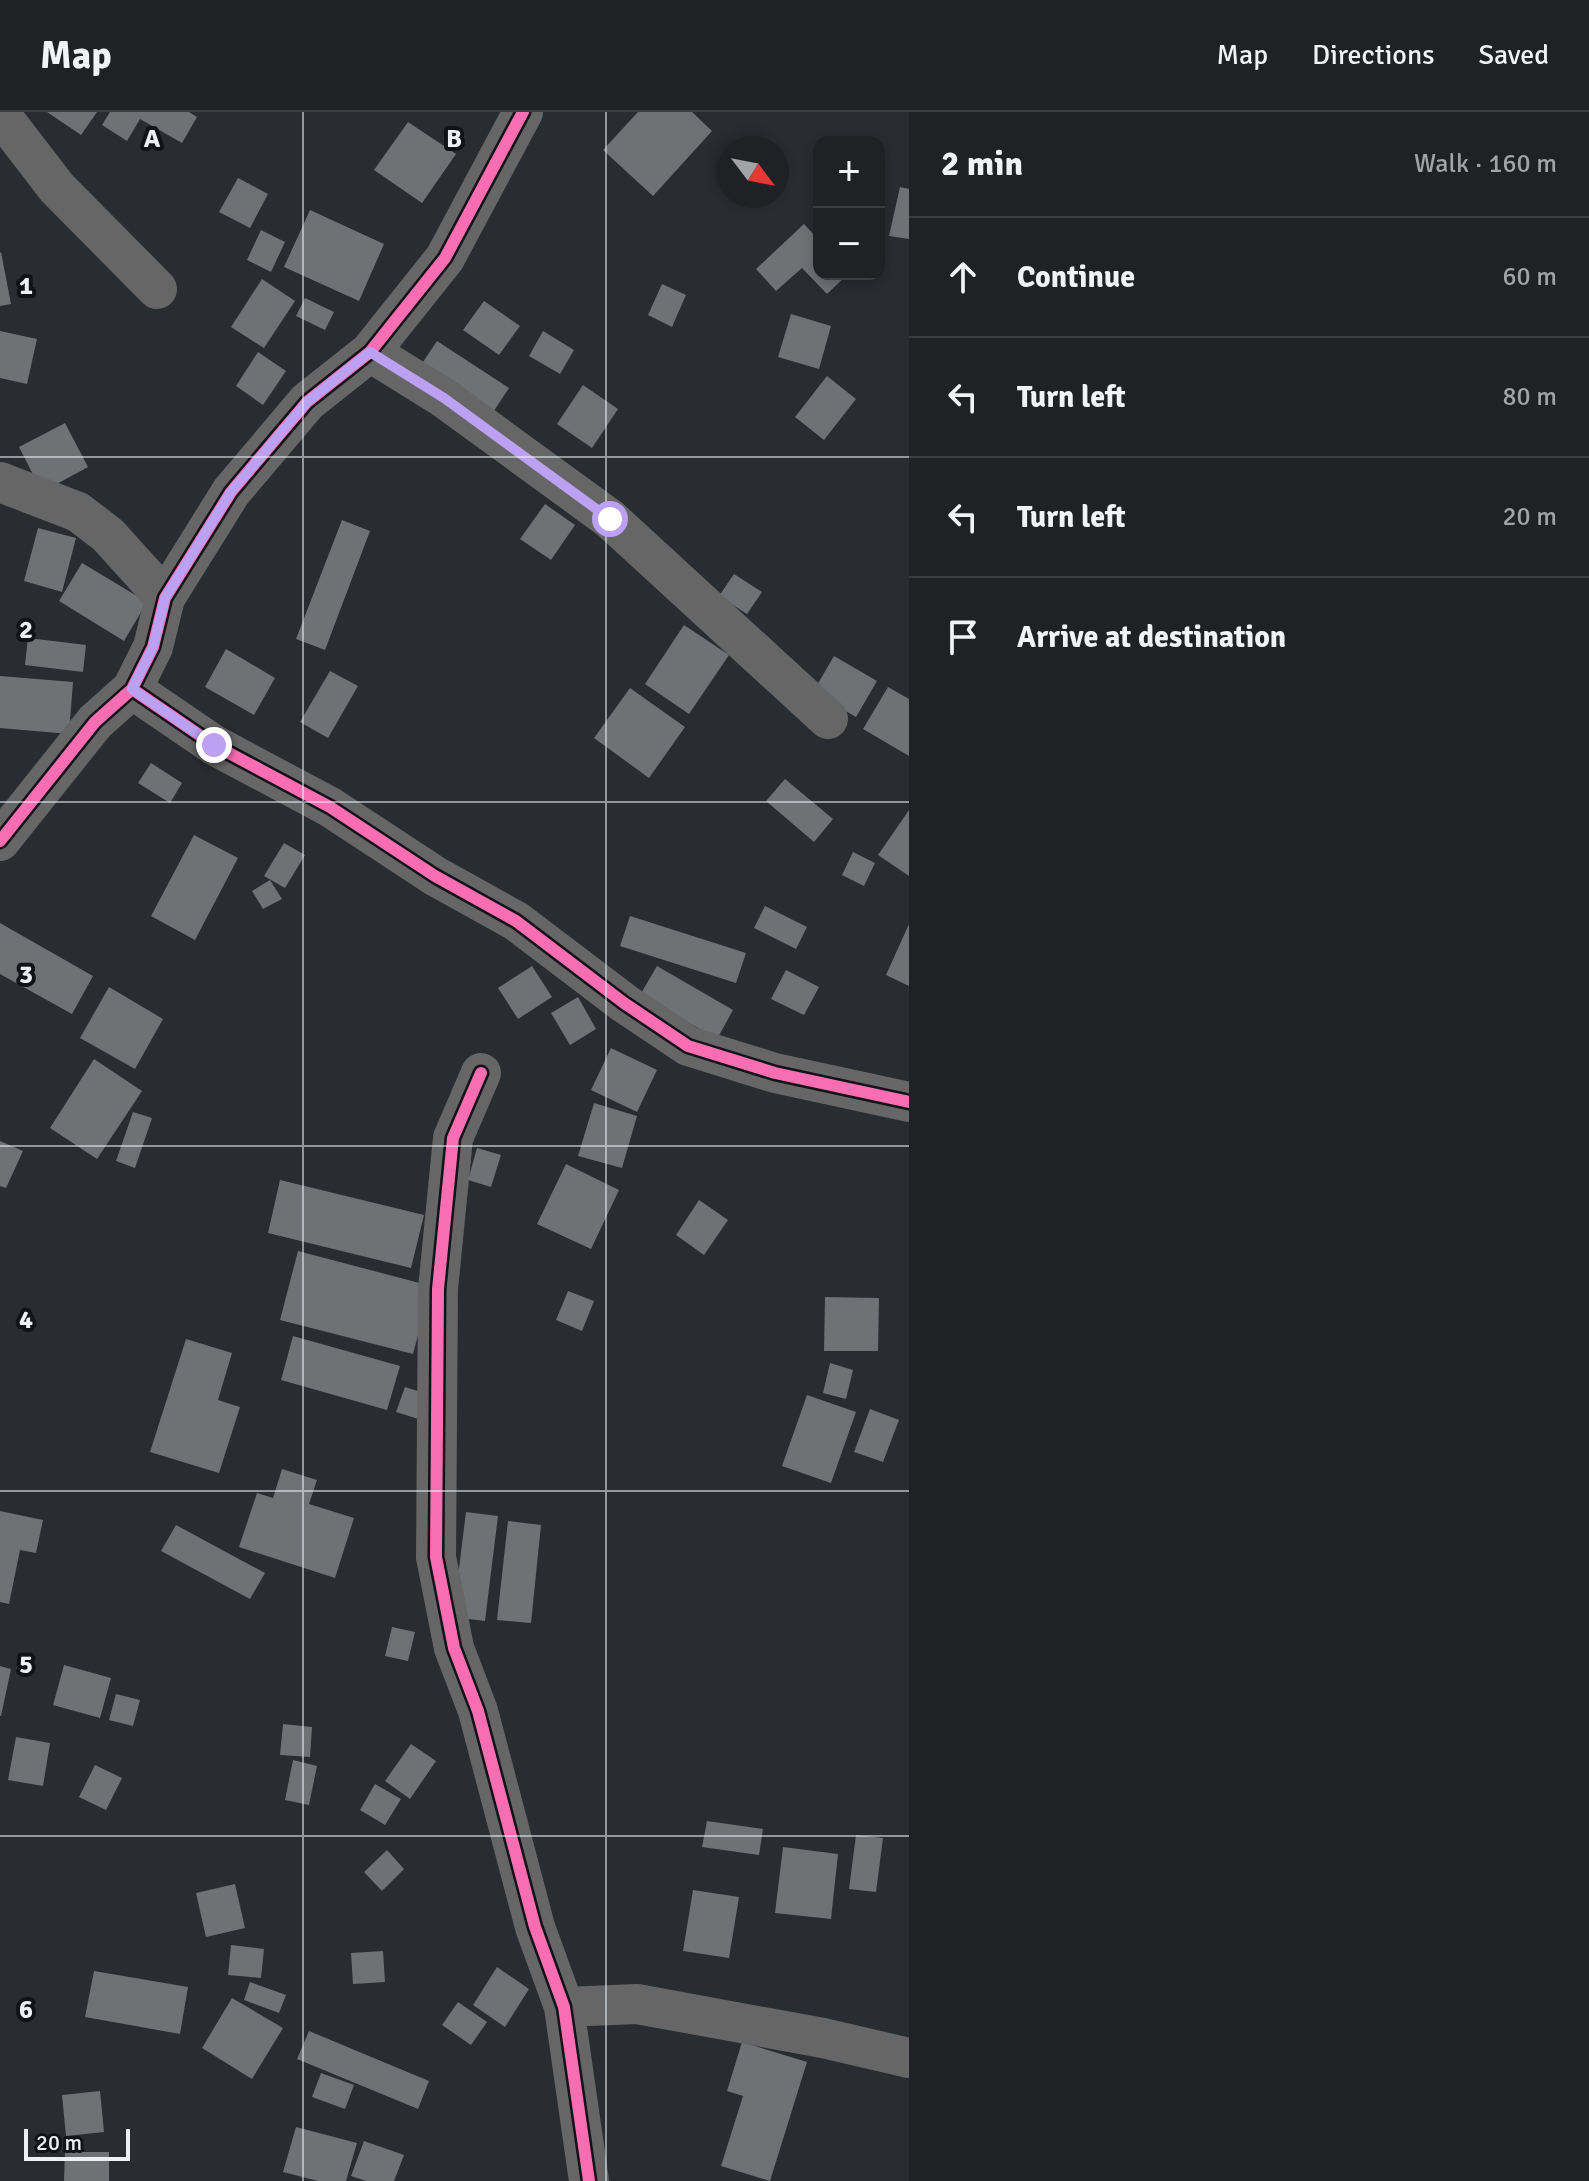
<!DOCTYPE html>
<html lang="en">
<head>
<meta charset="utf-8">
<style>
  :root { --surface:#1f2124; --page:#27292c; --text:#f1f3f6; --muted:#a1a3a6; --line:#3c3e41 }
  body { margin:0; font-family:Signika,sans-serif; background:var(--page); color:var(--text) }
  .controls { position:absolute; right:24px; top:24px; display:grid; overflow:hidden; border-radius:16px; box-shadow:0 4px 12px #0003 }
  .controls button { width:72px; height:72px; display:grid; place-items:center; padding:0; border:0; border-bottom:2px solid var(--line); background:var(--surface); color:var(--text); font:40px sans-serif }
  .compass { position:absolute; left:717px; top:24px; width:72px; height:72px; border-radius:50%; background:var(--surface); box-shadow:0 4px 12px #0003; rotate:122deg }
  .scale { position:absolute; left:24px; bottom:20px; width:106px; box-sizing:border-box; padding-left:8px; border:4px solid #edf1f6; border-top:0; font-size:22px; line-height:28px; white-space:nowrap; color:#edf1f6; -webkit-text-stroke:6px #111317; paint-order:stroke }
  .stop { position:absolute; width:24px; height:24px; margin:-18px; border:6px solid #bca0f2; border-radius:50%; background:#fff }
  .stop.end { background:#bca0f2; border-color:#fff; box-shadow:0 2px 8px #0008 }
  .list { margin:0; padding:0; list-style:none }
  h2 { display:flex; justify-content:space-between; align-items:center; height:104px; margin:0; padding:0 32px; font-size:34px }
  h2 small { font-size:26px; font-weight:400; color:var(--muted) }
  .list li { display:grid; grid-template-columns:52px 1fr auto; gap:24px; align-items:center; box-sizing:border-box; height:120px; padding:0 32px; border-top:2px solid var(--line) }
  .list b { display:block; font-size:30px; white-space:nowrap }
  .list em { font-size:26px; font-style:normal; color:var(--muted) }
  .icon { flex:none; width:44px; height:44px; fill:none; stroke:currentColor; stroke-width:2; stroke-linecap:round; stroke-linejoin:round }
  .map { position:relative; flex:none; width:909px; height:2069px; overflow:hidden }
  header { display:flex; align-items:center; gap:48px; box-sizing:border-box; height:112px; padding:0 40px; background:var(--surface); border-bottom:2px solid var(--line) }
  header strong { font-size:38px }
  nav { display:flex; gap:44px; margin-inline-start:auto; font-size:28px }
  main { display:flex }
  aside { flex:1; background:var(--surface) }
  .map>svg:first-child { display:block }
</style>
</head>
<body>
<header>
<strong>Map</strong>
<nav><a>Map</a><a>Directions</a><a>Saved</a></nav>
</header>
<main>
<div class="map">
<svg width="909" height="2069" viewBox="0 0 909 2069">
  <rect width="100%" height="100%" fill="#292c30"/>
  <path fill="#6f7175" d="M47,0H97L81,23Z
    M110,0H189L197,5L182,31L140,7L127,29L102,13Z
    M638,0H692L712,19L653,84L603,38Z
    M408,10L456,42L422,91L374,58Z
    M238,66L268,82L250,116L219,100Z
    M900,75L909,77V127L889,124Z
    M310,98L384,132L359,189L284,155Z
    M804,112L819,128V162H848L827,182L802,156L776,179L756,157Z
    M261,118L285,130L271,160L247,148Z
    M1,140L11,192L0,194V141Z
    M262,167L295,189L264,236L231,215Z
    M662,172L686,183L672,215L648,203Z
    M305,186L334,200L325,218L296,204Z
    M484,189L520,214L499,243L463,218Z
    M791,202L831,214L819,257L778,245Z
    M0,219L37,227L27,272L0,266Z
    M543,219L574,238L560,262L529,244Z
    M437,229L509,276L488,308L415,262Z
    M258,240L286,259L263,293L236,274Z
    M827,264L856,287L824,328L795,305Z
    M583,273L618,297L592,336L557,312Z
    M65,311L88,355L42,380L19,335Z
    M545,392L575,413L551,448L520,427Z
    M342,408L370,419L325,538L296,527Z
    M38,416L76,426L62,480L24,469Z
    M82,451L147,490L124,529L59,489Z
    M734,462L762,480L747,502L719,484Z
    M684,513L729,543L689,602L645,572Z
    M28,526L86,533L83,560L25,553Z
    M226,537L275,566L254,603L205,575Z
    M834,544L877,569L856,605L813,580Z
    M330,559L358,574L328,626L300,610Z
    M0,564L73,570L69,622L0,616Z
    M888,575L909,587V644L863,617Z
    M630,576L685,615L649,666L594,626Z
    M151,651L182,671L170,691L138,671Z
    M785,667L833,707L814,730L766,689Z
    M909,698V764L878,743Z
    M194,723L238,746L195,828L151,804Z
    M284,731L305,743L285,776L264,764Z
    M853,740L875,751L864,774L842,763Z
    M270,768L282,787L263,797L252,779Z
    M765,794L807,815L796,837L754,816Z
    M630,804L746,841L736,871L620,834Z
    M0,811L93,864L72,902L0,862Z
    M909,812V874L886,863Z
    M532,854L552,885L518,907L498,876Z
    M657,854L733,898L717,927L640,883Z
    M786,858L819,875L804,903L771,887Z
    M109,875L163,907L135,957L80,926Z
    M578,885L596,917L570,933L551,901Z
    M611,936L657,958L637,1000L591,978Z
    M94,947L142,979L97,1047L50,1016Z
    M594,991L637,1004L622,1056L578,1044Z
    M133,1000L152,1006L135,1056L116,1049Z
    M0,1029L23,1039L6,1076L0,1074Z
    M477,1036L501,1043L491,1075L468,1068Z
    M566,1052L619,1078L591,1137L537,1112Z
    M280,1068L424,1103L411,1156L268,1121Z
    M699,1088L728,1108L704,1143L676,1123Z
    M298,1139L431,1174L413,1242L280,1208Z
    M568,1179L594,1189L582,1219L556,1208Z
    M825,1185L879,1186L878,1239H824Z
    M293,1224L400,1254L387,1298L281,1268Z
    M186,1227L232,1241L218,1288L240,1295L219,1361L150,1340Z
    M830,1251L853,1258L846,1287L823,1281Z
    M405,1275L436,1285L428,1310L396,1300Z
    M807,1283L856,1300L831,1371L782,1354Z
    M870,1297L899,1308L883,1350L854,1340Z
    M282,1357L317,1368L309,1392L354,1406L335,1466L239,1435L257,1381L273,1386Z
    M0,1399L43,1408L36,1441L20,1438L9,1492L0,1490Z
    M466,1400L498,1404L485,1509L453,1505Z
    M508,1409L541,1413L531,1511L497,1508Z
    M176,1413L265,1461L250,1487L161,1439Z
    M392,1515L415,1520L408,1549L385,1544Z
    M64,1553L111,1566L100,1606L53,1593Z
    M0,1554L11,1557L1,1604H0Z
    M116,1582L140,1588L133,1614L109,1608Z
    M283,1612L312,1615L310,1645L280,1643Z
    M16,1625L50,1631L43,1674L8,1668Z
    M411,1632L436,1649L410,1687L385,1669Z
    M293,1648L317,1654L309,1693L285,1688Z
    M95,1653L122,1666L106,1698L79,1685Z
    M375,1672L401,1687L385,1713L360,1698Z
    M707,1709L763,1717L759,1743L702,1735Z
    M856,1723L883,1726L876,1780L849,1777Z
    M783,1735L838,1742L831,1807L775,1801Z
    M387,1738L404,1757L382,1779L364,1760Z
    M235,1772L245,1816L206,1825L196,1781Z
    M693,1778L739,1785L729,1846L683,1839Z
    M231,1833L264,1837L261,1866L228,1863Z
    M383,1839L385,1870L353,1872L351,1841Z
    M497,1855L529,1877L505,1915L473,1893Z
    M94,1859L188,1875L180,1922L85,1905Z
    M250,1870L286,1883L279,1901L244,1888Z
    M232,1886L283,1916L252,1967L202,1936Z
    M458,1890L487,1910L471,1933L442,1913Z
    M309,1919L429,1969L418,1997L297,1947Z
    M742,1930L807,1950L770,2069L721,2054L743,1984L727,1979Z
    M321,1961L354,1973L345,1997L312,1985Z
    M100,1979L104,2020L66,2024L62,1983Z
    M296,2015L357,2031L346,2069H318L283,2060Z
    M364,2029L404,2043L394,2069H366L351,2064Z
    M65,2040H109V2069H64Z"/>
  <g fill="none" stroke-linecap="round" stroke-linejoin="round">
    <path stroke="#656665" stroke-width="40" d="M0,2L57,76L157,177
      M370,240L444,286L610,407L828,607
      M0,370L78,400L108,423L165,486
      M132,577L214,633L330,695L435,764L516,809L624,891L688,934L775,961L909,990
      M0,729L95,610L132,577L153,535L165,486L231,380L307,290L370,240L445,146L523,0
      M481,961L453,1026L438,1177L436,1445L454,1536L478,1599L535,1815L564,1895L589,2069
      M564,1895L637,1892L823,1926L909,1946"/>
    <defs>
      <path id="cycleway" d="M132,577L214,633L330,695L435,764L516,809L624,891L688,934L775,961L909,990
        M0,729L95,610L132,577L153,535L165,486L231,380L307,290L370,240L445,146L523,0
        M481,961L453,1026L438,1177L436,1445L454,1536L478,1599L535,1815L564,1895L589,2069"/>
    </defs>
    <use href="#cycleway" stroke="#111317" stroke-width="17"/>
    <use href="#cycleway" stroke="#f96db3" stroke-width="12"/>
  </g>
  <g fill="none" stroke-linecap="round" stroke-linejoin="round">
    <path stroke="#bca0f2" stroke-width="10" d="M214,633L132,577L153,535L165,486L231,380L307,290L370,240L444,286L610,407"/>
  </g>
  <path fill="none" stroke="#edf1f6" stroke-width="2" stroke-opacity="0.55" d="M303,0V2069M606,0V2069M0,345H909M0,690H909M0,1034H909M0,1379H909M0,1724H909"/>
  <g font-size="26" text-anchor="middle" font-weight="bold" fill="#edf1f6" stroke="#111317" stroke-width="8" stroke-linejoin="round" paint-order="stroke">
    <text x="152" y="35">A</text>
    <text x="454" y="35">B</text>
    <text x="26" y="182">1</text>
    <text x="26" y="526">2</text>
    <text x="26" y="871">3</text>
    <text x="26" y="1216">4</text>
    <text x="26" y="1561">5</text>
    <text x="26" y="1906">6</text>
  </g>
</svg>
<div class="controls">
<button>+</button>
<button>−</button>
</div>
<svg class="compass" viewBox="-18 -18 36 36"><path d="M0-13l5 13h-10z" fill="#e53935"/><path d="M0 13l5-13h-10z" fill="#a1a3a6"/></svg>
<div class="scale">20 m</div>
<div class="stop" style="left:610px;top:407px"></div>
<div class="stop end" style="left:214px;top:633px"></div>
</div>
<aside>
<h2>2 min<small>Walk · 160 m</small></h2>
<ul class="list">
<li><svg class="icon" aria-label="ahead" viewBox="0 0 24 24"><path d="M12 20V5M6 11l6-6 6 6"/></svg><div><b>Continue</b></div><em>60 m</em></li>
<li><svg class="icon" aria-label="left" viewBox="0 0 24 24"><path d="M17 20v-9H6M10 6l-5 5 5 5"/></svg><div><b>Turn left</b></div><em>80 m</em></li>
<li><svg class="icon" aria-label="left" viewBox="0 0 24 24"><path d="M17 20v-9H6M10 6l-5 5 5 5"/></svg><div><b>Turn left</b></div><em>20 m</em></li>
<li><svg class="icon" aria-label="arrive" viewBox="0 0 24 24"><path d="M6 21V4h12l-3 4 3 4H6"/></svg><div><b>Arrive at destination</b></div></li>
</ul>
</aside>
</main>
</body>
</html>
